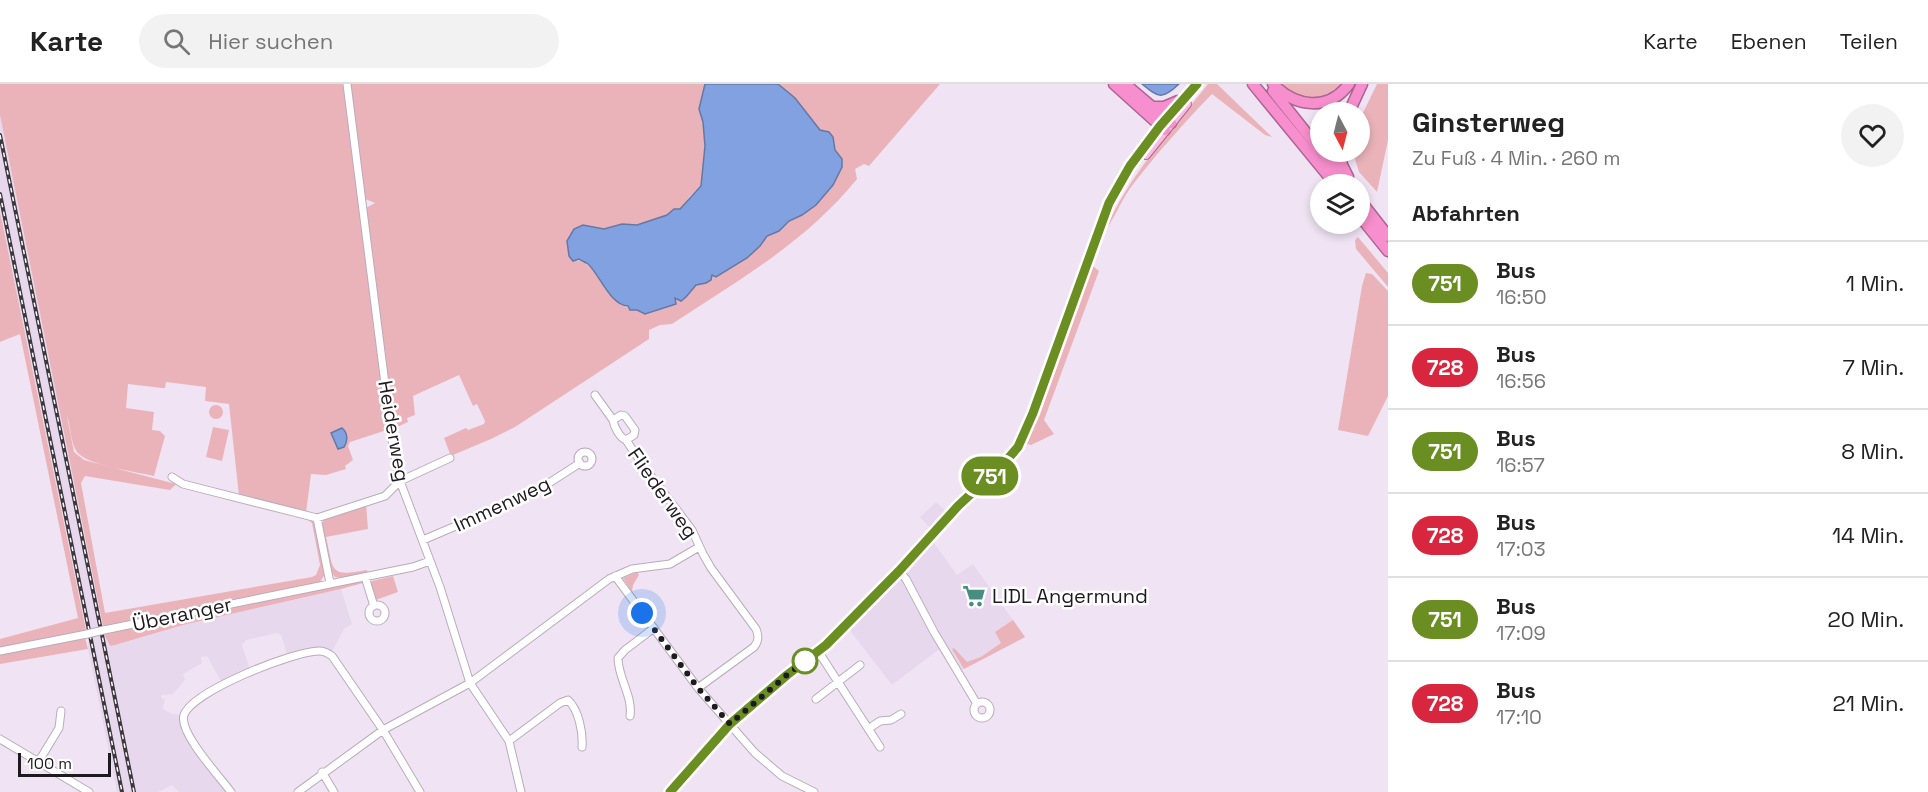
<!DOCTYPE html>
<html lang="de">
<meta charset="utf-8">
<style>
body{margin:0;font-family:"Space Grotesk",sans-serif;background:#f2f2f2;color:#222;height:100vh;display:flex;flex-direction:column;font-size:22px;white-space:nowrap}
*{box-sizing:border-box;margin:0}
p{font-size:20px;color:#767676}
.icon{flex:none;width:33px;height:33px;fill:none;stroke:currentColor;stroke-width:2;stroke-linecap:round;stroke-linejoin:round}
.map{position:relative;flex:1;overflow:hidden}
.sheet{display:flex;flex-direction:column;background:#fff;width:540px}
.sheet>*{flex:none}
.badge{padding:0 12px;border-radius:20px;font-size:21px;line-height:39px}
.needle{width:39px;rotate:173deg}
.buttons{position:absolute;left:1310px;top:18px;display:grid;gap:12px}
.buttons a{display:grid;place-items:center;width:60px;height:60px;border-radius:50%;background:#fff;box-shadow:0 3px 9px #0003;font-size:30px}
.scale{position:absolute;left:18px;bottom:15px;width:93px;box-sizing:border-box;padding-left:6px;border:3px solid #1f1a20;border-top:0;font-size:16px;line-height:21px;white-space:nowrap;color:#1f1a20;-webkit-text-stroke:4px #fff;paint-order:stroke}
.you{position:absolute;width:30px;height:30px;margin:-15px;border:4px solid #fff;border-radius:50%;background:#1a73e8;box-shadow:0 0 0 9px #1a73e833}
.map>.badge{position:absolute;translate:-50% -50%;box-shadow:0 0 0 3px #fff}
h2{padding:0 24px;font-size:22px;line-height:54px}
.round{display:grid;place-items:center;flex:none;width:63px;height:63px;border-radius:32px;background:#f2f2f2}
.head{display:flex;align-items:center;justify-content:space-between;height:102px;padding:0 24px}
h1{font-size:28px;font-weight:600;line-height:45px}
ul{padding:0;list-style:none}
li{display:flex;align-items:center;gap:18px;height:84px;padding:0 24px;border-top:2px solid #e0e0e0}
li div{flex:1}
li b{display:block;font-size:22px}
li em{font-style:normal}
li .badge{min-width:66px;font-weight:700;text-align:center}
header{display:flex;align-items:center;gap:36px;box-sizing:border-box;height:84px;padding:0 30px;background:#fff;border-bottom:2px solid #e0e0e0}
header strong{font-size:28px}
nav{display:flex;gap:33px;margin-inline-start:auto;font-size:21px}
.search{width:420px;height:54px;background:#f2f2f2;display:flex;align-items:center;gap:15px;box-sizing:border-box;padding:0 21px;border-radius:33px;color:#767676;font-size:22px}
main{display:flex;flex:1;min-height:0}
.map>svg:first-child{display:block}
.built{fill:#e8d8ee}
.green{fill:#eab3b9}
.water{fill:#82a1e0;stroke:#6478a6;stroke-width:1.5}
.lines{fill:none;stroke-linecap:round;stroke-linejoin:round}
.minor-casing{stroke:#b8acbc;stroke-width:9}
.major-casing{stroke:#ab6590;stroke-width:10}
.highway-casing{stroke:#ab6590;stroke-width:13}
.minor{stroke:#fff;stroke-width:7}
.major{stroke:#fabbe1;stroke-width:8}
.highway{stroke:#f78ecd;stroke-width:10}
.rail-casing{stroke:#3d373e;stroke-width:4}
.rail{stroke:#fff;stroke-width:1.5;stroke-dasharray:4.5;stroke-linecap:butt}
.minor-bridge-casing{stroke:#b8acbc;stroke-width:9;stroke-linecap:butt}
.minor-bridge{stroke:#fff;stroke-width:7}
.line-casing{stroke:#fff;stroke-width:14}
.line{stroke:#6b8e23;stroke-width:9}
.walk{stroke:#1f1a20;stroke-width:6;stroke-dasharray:0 10.8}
.stop-dot{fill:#fff;stroke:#6b8e23;stroke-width:3}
.labels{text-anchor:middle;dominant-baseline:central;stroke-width:5;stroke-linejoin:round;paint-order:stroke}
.street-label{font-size:20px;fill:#1f1a20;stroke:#fff}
.poi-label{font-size:20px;fill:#1f1a20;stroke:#fff;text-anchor:start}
</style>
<header>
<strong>Karte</strong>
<div class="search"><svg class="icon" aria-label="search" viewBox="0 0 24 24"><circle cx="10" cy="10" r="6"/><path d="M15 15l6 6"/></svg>Hier suchen</div>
<nav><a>Karte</a><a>Ebenen</a><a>Teilen</a></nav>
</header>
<main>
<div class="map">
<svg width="1388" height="708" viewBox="0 0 1388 708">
<rect width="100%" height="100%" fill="#f0e4f4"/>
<path class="built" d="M 0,31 L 103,542 L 108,560 L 110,562 L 115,561 L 183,541 L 341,505 L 352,540 L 344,545 L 333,566 L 318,566 L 288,573 L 281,551 L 277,549 L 246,556 L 242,561 L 250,586 L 222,599 L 207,572 L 201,573 L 202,579 L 183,590 L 185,596 L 173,610 L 161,611 L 162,615 L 165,614 L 163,625 L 172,630 L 182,631 L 182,640 L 228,708 L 179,708 L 172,701 L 158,708 L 117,708 L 88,565 L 88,553 L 0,128 Z
M 936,418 L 948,429 L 932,446 L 920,433 Z
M 932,456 L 957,491 L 973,480 L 1025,553 L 958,588 L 903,487 Z
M 895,496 L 906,496 L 942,563 L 892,601 L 848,544 Z"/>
<path class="green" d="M 0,0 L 346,0 L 390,345 L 350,358 L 348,362 L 353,376 L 345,382 L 346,385 L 326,391 L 311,390 L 306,429 L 239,412 L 229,320 L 205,317 L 206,303 L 166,298 L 165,304 L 162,304 L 128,300 L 126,324 L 154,328 L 152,346 L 160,347 L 165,352 L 154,392 C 137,388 86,381 77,368 C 70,358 71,342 67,332 L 74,368 L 84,376 L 176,400 L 170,406 L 85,392 L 81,399 L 105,529 L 312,493 L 316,491 L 320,481 L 312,439 C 303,430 269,427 254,420 L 313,436 L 316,439 L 325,490 L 320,498 L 315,500 L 103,542 L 0,31 Z
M 348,0 L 705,0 L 699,25 L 703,38 L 705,62 L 701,102 L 690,112 L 680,126 L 674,125 L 667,131 L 637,141 L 622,140 L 604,145 L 595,143 L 569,172 L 573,177 C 591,172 602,205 615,216 C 622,223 636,226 645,230 C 660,224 662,225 675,214 L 681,217 L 696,201 L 711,191 L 716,192 L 747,174 L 760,162 L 767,152 L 779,147 L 789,137 L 802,131 L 816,121 L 833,101 L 842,83 L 842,75 L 835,66 L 833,53 L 829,48 L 820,46 L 795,14 L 778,0 L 940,0 L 869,82 L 864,80 L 855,85 L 857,95 C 806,158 739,196 672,240 L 660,241 L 649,246 L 649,255 L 515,343 L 491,355 L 453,371 L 450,370 L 444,354 L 466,344 L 468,346 L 484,340 L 485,337 L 477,320 L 473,322 L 459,291 L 413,312 L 415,331 L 407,334 L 408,338 L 393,345 L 363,129 L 366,124 L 375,119 L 365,115 Z
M 1208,0 L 1217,0 L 1272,53 L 1265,51 L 1212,10 C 1185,38 1158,68 1134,99 C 1122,114 1116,132 1105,147 C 1128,92 1171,47 1208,0 Z
M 1276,0 L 1345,0 C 1312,24 1310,20 1276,0 Z
M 1377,0 L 1388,0 L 1388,56 L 1377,108 L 1359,88 L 1353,68 L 1359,68 L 1359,37 Z
M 0,128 L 86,546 L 0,564 L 0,555 L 78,534 L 20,250 L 0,258 Z
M 1358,153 L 1388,189 L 1388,203 L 1356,165 L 1355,156 Z
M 1093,182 L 1099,187 L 1044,336 L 1054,350 L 1031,361 L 1027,360 Z
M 1366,189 L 1372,190 L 1388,207 L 1388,312 L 1368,352 L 1338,346 L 1362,202 Z
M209 328a7 7 0 1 1 14 0a7 7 0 1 1-14 0Z
M 213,343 L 229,346 L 222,377 L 206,373 Z
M 366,419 L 368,445 L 326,453 C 334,488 329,493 367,486 L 368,489 L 343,494 L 335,493 L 330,486 L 320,443 L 326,432 Z
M 637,488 L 639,491 L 633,501 L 632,508 L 623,494 Z
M 393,492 L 398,508 L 373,517 L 370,500 L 372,497 Z
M 363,495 L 363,499 L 341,505 L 183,541 L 115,561 L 110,562 L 104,550 Z
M 1013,536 L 1025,553 L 964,585 L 952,565 L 954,564 L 967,578 L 981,573 L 1001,559 L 995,548 Z
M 85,553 L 88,565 L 0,580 L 0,570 Z"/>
<path class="water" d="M 705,0 L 778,0 L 795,14 L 820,46 L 829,48 L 833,53 L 835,66 L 842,75 L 842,83 L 833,101 L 816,121 L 802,131 L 789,137 L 779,147 L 767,152 L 760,162 L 747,174 L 716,193 L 712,191 L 711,196 L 706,199 L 696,201 L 686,213 L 681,217 L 675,214 L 676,220 L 645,230 L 637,226 L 630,226 L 628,222 C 610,221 600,191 588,180 C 587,179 580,176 579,175 L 573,177 L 569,172 L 567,157 L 574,145 L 583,141 L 604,145 L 622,140 L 637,141 L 667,131 L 674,125 L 680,125 L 701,102 L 705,62 L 703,38 L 699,25 Z
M 1142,0 L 1179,0 C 1162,16 1159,14 1142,0 Z
M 342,344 C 348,349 348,357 344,363 L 338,365 L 331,349 Z"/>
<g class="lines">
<g class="minor-casing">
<path id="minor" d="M 347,0 L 393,363 L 400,397 L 440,503 L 470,599 L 509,657 L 521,708
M 595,311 L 613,336 C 614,343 620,354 626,356 L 645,384 L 692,446 L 703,470 L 711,484 L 756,545 C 759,552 759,557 754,563 L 698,604
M 613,336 L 621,331 L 625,332 L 635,346 L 634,351 L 626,356
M578 375a7 7 0 1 1 14 0a7 7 0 1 1-14 0Z
M 172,393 L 183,400 L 317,434 L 330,499
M 317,434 L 385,412 L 400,397 L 450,374
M 423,456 L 535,408 L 580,379
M 899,487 L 906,495 L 934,548 L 977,620
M 615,492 L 698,604 L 755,669 L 782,692 L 814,708
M 365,493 L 374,522
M369 529a8 8 0 1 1 16 0a8 8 0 1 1-16 0Z
M 104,546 L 413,483 L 430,477
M 0,567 L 87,550
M 818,567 L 880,663
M 816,615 L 860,581
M974 626a8 8 0 1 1 16 0a8 8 0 1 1-16 0Z
M 630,632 C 633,612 618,594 618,574 L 625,566 L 654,544
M 868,645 L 880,637 L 891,636 L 901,630
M 0,655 L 89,708
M 509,657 L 560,619 L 568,616 C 579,626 583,649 582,663
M 39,677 L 59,644 L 61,627
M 322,688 L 334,708
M 231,708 C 220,693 178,648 184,631 C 192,607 294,567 319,567 C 325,567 328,569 332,572 L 383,646 L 420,708
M 298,708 L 383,646 L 470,599 L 609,495 L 632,485 L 670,480 L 699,463"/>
</g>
<g class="major-casing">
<path id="major" d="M 1146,71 L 1187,20
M 670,708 L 731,640 L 787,591 L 826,561 L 899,487 L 958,422 L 1006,377 L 1018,363 L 1033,329 L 1109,119 L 1130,82 L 1160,42 L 1197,0"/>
</g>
<g class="highway-casing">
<path id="highway" d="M 1114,0 L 1165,46
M 1125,0 L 1171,39
M 1253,0 L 1335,100
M 1273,0 C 1295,23 1328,28 1349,0
M 1273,7 L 1320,66
M 1154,23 L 1164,23 L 1178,17 L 1182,18
M 1349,28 L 1362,0
M 1322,68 L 1347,100
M 1340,68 L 1342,81 L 1348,93
M 1359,115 L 1388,152
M 1359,131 L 1388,167"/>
</g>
<use href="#minor" class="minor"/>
<use href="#major" class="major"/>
<use href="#highway" class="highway"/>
<g class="rail-casing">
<path id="rail" d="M 0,51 L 134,708
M 0,110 L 122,708"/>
</g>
<use href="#rail" class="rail"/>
<g class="minor-bridge-casing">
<path id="minor-bridge" d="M 87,550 L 104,546"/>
</g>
<use href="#minor-bridge" class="minor-bridge"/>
</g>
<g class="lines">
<g class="line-casing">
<path id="line" d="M 670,708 L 730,640 L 787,591 L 826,561 L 899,487 L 958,422 L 1006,377 L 1018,363 L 1033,329 L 1109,119 L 1130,82 L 1160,42 L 1197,0"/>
</g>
<use href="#line" class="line"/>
<path class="walk" d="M 642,529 L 698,604 L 730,640 L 787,591 L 807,576 L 805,577"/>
</g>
<defs>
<g id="supermarket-bare" transform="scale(1.8)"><path d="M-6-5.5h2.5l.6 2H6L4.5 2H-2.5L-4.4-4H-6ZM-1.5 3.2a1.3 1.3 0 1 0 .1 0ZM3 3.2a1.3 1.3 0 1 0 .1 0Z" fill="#488d82" stroke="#fff" stroke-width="2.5" paint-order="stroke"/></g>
</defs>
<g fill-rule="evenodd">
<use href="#supermarket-bare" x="974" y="512"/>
</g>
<circle class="stop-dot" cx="805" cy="577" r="12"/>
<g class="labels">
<g class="street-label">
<text transform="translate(394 347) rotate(80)">Heiderweg</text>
<text transform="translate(663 409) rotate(55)">Fliederweg</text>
<text transform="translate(502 420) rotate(-25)">Immenweg</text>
<text transform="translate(182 530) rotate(-12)">Überanger</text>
</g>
<g class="poi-label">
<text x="992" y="512">LIDL Angermund</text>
</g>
</g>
</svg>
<div class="buttons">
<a><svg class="needle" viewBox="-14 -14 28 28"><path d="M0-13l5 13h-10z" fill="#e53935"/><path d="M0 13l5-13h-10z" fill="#767676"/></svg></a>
<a><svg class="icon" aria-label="layers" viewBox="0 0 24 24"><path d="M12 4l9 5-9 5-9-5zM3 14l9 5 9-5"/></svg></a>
</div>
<div class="scale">100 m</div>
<div class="you" style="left:642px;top:529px"></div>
<b class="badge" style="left:990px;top:392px;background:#6b8e23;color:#fff">751</b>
</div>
<section class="sheet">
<div class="head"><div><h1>Ginsterweg</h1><p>Zu Fuß · 4 Min. · 260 m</p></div><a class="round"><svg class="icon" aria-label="heart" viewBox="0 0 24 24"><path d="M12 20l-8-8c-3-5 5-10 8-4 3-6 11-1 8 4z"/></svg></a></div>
<h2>Abfahrten</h2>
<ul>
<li><span class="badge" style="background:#6b8e23;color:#fff">751</span><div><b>Bus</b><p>16:50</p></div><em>1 Min.</em></li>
<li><span class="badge" style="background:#d7263d;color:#fff">728</span><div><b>Bus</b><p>16:56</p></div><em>7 Min.</em></li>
<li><span class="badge" style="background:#6b8e23;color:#fff">751</span><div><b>Bus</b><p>16:57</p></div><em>8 Min.</em></li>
<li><span class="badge" style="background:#d7263d;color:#fff">728</span><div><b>Bus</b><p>17:03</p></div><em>14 Min.</em></li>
<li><span class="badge" style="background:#6b8e23;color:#fff">751</span><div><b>Bus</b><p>17:09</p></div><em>20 Min.</em></li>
<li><span class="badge" style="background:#d7263d;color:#fff">728</span><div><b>Bus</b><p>17:10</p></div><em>21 Min.</em></li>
</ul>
</section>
</main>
